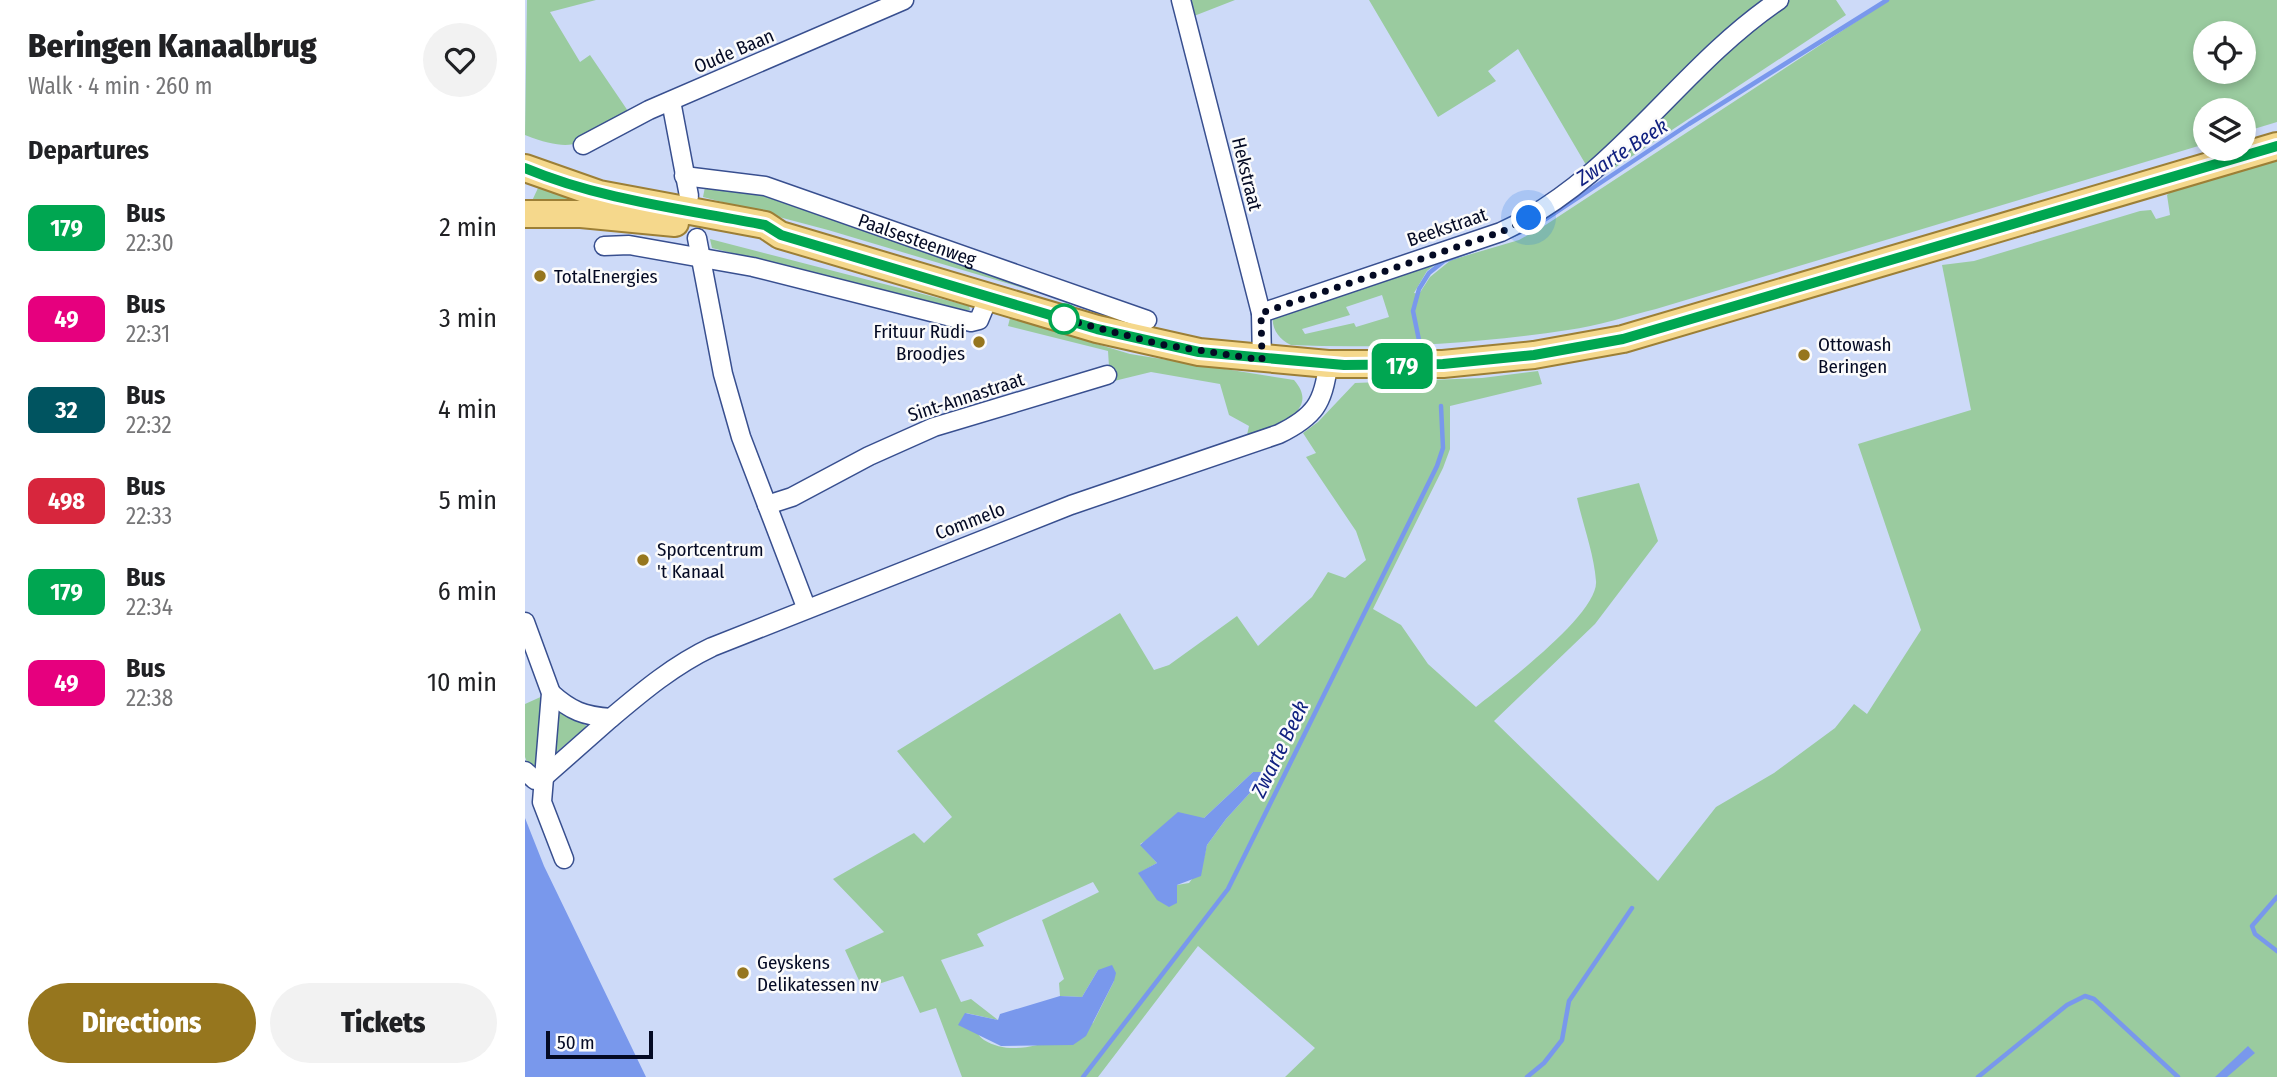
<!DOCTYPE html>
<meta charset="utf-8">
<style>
body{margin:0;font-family:"Fira Sans Condensed",sans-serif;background:#f2f2f2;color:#202124;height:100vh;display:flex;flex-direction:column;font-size:26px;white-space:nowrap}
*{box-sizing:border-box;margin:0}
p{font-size:23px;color:#757577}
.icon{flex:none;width:38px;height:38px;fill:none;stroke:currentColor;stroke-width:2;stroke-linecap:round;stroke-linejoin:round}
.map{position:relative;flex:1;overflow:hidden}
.side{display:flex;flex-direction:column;background:#fff;width:525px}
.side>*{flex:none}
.badge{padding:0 14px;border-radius:10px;font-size:24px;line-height:46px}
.tools{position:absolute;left:1668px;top:21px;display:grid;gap:14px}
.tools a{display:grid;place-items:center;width:63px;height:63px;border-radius:50%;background:#fff;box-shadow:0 4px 10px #0003;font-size:35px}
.scale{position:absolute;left:21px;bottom:18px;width:107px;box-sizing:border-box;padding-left:7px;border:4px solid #040a24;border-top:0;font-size:19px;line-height:24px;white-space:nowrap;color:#040a24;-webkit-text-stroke:5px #fbfbfb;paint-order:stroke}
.you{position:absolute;width:35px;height:35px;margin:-18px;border:5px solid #fff;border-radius:50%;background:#1a73e8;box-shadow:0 0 0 10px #1a73e833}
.map>.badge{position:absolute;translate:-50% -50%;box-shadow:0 0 0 4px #fff}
h2{padding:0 28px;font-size:26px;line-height:63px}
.round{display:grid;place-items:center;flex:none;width:74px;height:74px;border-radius:37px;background:#f2f2f2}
.head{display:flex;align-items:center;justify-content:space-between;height:119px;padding:0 28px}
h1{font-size:33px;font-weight:800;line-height:52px}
.primary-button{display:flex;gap:14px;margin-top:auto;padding:14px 28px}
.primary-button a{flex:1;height:80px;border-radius:42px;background:#96761e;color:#fff;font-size:28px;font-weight:800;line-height:80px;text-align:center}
.primary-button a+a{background:#f2f2f2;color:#202124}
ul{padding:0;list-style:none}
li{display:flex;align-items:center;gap:21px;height:91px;padding:0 28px}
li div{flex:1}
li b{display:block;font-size:26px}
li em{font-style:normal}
li .badge{min-width:77px;font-weight:700;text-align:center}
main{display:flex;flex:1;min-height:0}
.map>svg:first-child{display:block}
.green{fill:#9acb9f;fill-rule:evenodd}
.water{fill:#7998ec}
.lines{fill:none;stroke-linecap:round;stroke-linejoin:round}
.stream{stroke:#7998ec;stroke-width:4.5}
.minor-casing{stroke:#384f8f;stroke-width:21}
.primary-casing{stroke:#9c7f36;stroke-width:30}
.minor{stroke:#fff;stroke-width:18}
.primary{stroke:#f5d88c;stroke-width:26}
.line-casing{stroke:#fff;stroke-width:16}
.line{stroke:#00a651;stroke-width:10}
.walk{stroke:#040a24;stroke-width:7;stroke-dasharray:0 12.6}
.poi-dot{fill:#96761e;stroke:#fbfbfb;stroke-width:2.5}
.stop-dot{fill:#fff;stroke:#00a651;stroke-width:3.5}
.labels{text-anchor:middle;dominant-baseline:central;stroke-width:5;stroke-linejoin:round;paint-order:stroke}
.street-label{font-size:19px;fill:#040a24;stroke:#fbfbfb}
.poi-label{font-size:19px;fill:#040a24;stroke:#fbfbfb;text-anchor:start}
.water-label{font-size:21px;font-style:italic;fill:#112181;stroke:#fbfbfb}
</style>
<main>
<section class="side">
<div class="head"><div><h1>Beringen Kanaalbrug</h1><p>Walk · 4 min · 260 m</p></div><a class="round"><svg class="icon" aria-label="heart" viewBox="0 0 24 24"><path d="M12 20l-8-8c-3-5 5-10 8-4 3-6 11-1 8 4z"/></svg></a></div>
<h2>Departures</h2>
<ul>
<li><span class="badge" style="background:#00a651;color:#fff">179</span><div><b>Bus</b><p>22:30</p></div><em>2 min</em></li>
<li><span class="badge" style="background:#e6007e;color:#fff">49</span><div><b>Bus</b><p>22:31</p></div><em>3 min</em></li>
<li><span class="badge" style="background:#005460;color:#fff">32</span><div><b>Bus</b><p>22:32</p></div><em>4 min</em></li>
<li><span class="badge" style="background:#d7263d;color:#fff">498</span><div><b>Bus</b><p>22:33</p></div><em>5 min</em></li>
<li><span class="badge" style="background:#00a651;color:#fff">179</span><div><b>Bus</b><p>22:34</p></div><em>6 min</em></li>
<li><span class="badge" style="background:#e6007e;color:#fff">49</span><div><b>Bus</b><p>22:38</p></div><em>10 min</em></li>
</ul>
<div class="primary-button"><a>Directions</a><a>Tickets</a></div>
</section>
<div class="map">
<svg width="1752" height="1077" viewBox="0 0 1752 1077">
<rect width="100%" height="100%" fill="#cddaf8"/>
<path class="green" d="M 2,0 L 71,0 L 25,12 L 55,62 L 65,55 L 105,114 C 58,141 54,156 0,135 Z
M 665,0 L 710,0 L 669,16 Z
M 844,0 L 1248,0 L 1064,170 L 993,49 L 963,71 L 971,81 L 913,117 Z
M 1265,0 L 1311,0 L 1321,15 L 991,233 L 920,257 L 902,271 L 889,293 L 894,294 L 905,277 L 926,260 L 994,240 L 1019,226 L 1364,0 L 1752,0 L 1752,122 L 1719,132 L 1718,110 L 1680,110 L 1680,144 L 1131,309 C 1102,316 1073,326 1043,330 C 951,344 859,349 766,345 C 754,339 746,329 748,315 L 755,311 L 953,244 L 1005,222 L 1057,189 L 1211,40 ZM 1680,33 L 1718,33 L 1718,72 L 1680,72 ZM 857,295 L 864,317 L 831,327 L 829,323 L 780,334 L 777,329 L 825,315 L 821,307 Z
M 1752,160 L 1752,1077 L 760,1077 L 790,1048 L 673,946 L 573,1077 L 437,1077 L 411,1008 L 395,1013 L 378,976 L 338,989 L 320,950 L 359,932 L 308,879 L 389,833 L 399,843 L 427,817 L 372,751 L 595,613 L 629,670 L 644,665 L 712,616 L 733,646 L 787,597 L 803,572 L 820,578 L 841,560 L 831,531 L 781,457 L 791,453 L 778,433 L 793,422 L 830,383 L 957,378 L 1013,371 L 1017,384 L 925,406 L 925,449 L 918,468 L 848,609 L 876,625 L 903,664 L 951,707 C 977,686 1074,614 1071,581 C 1069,554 1058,525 1052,498 L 1114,483 L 1133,541 L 1070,624 L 969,721 L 1133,881 L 1191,807 L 1249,773 L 1310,728 L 1329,704 L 1342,714 L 1396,630 L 1333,444 L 1446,410 L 1417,265 L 1449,261 L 1615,211 L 1626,210 L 1631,219 L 1645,215 L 1642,195 L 1646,191 ZM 728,772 L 743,773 L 701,819 L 682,845 L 677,866 L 664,883 L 652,885 L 614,873 L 632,863 L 615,844 L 663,817 L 679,818 ZM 568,882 L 574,892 L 517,920 L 539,979 L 534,983 L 535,996 L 557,997 L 573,970 L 589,981 L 568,1023 C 537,1036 493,1061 459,1040 C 451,1035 446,1021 441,1013 L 473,1020 L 446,999 L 436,1002 L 416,960 L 459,946 L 452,934 Z
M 13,178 L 104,204 L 6,203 L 13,188 Z
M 180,187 L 225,187 L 565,308 L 303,230 L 178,197 Z
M 185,239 L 444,306 L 445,310 L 437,311 L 187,248 Z
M 485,318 L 605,354 L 769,380 C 798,413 745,427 722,435 L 724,426 L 704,415 L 695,384 L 626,372 L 585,382 L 583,351 L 483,326 Z
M 20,695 L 12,770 L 6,772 L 0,757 L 0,704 Z
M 31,710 L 62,726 L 28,755 Z"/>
<path class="water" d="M 728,772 L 744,772 L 701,819 L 682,845 L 676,876 L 652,885 L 652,903 L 644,907 L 632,900 L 613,873 L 632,863 L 615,845 L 653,812 L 679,818 Z
M 0,818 L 19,866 L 121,1077 L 0,1077 Z
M 587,965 L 591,973 L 589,981 L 561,1036 L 548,1045 L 476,1046 L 433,1025 L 440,1013 L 473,1020 L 475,1014 L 535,996 L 557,997 L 573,970 Z
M 1723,1046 L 1730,1053 L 1702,1077 L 1690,1077 Z"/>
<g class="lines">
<path class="stream" d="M 895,345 L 888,311 L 894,289 L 904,273 L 919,261 L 1009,227 L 1164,124 L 1362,0
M 1752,897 L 1727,926 L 1730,934 L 1752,951
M 558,1077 L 703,889 L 912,466 L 918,448 L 916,406
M 1002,1077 L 1019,1063 L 1037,1040 L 1044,1001 L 1107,908
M 1453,1077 L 1542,1005 L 1560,996 L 1569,999 L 1653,1077"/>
<g class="minor-casing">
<g id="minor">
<path d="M 656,0 L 736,313 L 737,360"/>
<path d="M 146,101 L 164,196"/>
<path d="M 58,145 L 124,110 L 379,0"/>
<path id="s1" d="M 159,176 L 240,186 L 622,320"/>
<path d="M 172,238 L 198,374 L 216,437 L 281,607"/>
<path d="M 79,246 L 104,245 L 228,267 L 446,322 L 454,320 L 464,296"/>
<path d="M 736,313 L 976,232 C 1092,178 1151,70 1254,0"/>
<path d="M 242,505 L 267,497 L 344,456 L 409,427 L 582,375"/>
<path d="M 0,622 L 26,693 L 17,802 L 39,859"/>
<path d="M 26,693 C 46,711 59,716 86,718 C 118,691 149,665 187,647 L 546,505 L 754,434 C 789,417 799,403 803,364"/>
<path d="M 0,771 L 10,780 L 18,778 L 86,718"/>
</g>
</g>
<g class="primary-casing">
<path id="primary" d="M 0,168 L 74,194 L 240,225 L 255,235 L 572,329 L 674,352 L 803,364 L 918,364 L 1009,355 L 1098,339 L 1752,146
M 0,214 L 56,214 L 150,223"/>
</g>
<use href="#minor" class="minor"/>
<use href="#primary" class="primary"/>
</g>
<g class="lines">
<g class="line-casing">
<path id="line" d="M 0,168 C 76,200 159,209 240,225 L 256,235 L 572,329 L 674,352 L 819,365 L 918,364 L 1009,355 L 1098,339 L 1752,146"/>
</g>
<use href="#line" class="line"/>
<path class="walk" d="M 539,319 L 528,316 L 634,344 L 737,360 L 736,313 L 976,232 L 1004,218"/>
</g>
<g class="poi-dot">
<circle cx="15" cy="276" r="7"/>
<circle cx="454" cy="342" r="7"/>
<circle cx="1279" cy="355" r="7"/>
<circle cx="118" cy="560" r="7"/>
<circle cx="218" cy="973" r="7"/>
</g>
<circle class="stop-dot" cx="539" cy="319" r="14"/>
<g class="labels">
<g class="street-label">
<text transform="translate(209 51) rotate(-23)">Oude Baan</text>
<text transform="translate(722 174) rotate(76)">Hekstraat</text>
<text transform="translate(922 227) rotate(-19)">Beekstraat</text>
<text stroke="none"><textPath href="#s1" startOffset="243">Paalsesteenweg</textPath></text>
<text transform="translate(441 397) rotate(-18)">Sint-Annastraat</text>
<text transform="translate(445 521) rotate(-21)">Commelo</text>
</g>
<g class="poi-label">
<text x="29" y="276">TotalEnergies</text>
<text x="440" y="331" text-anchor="end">Frituur Rudi<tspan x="440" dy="22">Broodjes</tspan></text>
<text x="1293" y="344">Ottowash<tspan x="1293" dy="22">Beringen</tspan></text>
<text x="132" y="549">Sportcentrum<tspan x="132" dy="22">'t Kanaal</tspan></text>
<text x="232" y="962">Geyskens<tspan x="232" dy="22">Delikatessen nv</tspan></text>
</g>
<g class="water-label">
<text transform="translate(1097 152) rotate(-33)">Zwarte Beek</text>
<text transform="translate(755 749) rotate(-64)">Zwarte Beek</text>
</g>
</g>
</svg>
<div class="tools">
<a><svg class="icon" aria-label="locate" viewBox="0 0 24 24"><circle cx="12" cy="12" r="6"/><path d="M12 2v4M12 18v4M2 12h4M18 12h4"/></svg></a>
<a><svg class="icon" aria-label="layers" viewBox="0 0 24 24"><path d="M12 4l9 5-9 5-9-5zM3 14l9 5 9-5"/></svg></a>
</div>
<div class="scale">50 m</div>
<div class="you" style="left:1004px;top:218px"></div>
<b class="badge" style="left:877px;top:366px;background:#00a651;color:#fff">179</b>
</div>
</main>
